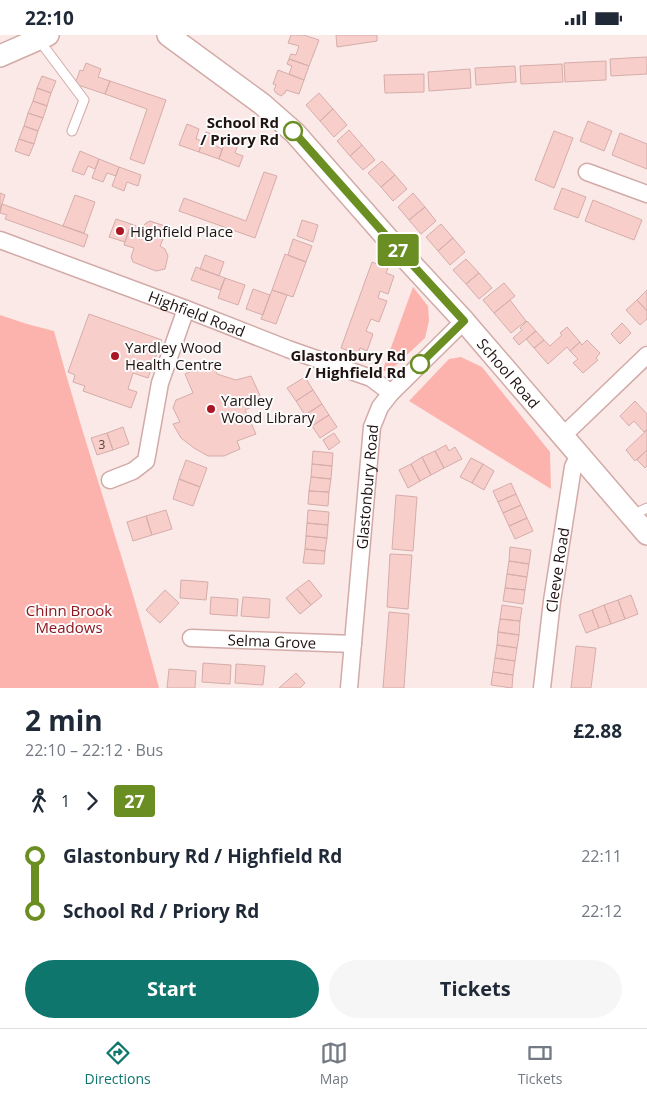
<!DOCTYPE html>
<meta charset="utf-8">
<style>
body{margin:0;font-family:"Open Sans",sans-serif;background:#f6f6f7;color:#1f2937;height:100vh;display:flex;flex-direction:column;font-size:19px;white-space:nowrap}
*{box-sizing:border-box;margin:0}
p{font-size:16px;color:#747a83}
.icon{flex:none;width:28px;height:28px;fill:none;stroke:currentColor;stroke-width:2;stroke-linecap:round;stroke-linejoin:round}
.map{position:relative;height:653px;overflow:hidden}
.details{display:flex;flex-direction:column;background:#fff;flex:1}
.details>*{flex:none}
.badge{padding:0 10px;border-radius:4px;font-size:18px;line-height:32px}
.map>.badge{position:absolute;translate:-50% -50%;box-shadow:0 0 0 2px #fff}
.legs{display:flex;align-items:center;gap:8px;height:55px;padding:0 25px;font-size:16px}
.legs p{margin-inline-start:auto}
.head{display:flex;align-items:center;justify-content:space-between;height:85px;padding:0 25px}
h1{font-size:28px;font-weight:700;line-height:38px}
.primary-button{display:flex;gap:10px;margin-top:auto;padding:10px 25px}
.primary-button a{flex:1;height:58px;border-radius:30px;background:#0f766e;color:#fff;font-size:20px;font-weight:700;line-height:58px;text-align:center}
.primary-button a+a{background:#f6f6f7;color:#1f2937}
ul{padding:0 25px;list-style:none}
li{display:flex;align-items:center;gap:18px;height:55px;font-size:19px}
li i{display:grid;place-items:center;width:8px;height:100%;margin:0 6px;background:currentColor}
li i::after{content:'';width:12px;height:12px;margin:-6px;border:4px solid;border-radius:50%;background:#fff}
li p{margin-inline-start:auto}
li:first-child i{background:linear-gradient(#0000 50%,currentColor 0)}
li:last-child i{background:linear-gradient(currentColor 50%,#0000 0)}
.status{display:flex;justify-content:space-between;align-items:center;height:35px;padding:0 25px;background:#fff;direction:ltr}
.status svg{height:14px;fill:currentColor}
.menu{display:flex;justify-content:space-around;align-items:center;height:70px;border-top:1px solid #e0e1e3;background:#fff;font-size:14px;color:#747a83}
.menu a{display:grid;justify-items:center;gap:2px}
.menu .active{color:#0f766e}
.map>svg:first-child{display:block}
.green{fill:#fdb3ad}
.building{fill:#f8cecb;stroke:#d5adaa}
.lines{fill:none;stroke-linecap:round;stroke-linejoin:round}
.service-casing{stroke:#d2aaa7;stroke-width:11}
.minor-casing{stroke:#d2aaa7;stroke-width:19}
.tertiary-casing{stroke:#d2aaa7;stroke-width:24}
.service{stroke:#fff;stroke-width:9}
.minor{stroke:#fff;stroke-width:16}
.tertiary{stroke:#fff;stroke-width:21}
.line-1-casing{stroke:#fff;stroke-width:11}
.line-1{stroke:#6b8e23;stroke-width:8}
.stop-1-dot{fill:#fff;stroke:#6b8e23;stroke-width:2.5}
.poi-dot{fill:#aa1625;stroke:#fbfbfb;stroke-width:2}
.labels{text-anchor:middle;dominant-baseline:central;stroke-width:4;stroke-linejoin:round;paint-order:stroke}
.number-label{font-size:12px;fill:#564140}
.stop-label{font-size:15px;font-weight:bold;fill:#201211;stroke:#fbfbfb;text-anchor:end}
.poi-label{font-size:15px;fill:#201211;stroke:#fbfbfb;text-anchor:start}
.street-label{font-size:15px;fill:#201211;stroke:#fbfbfb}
.park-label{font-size:15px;fill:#8f1720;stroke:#fbfbfb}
</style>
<div class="status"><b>22:10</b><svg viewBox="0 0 49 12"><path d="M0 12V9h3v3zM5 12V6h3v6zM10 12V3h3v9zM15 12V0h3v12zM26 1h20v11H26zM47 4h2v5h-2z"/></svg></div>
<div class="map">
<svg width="647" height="653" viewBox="0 0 647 653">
<rect width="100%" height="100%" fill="#fae9e7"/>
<path class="green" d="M 413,252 L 428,271 L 429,286 L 425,303 L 393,333 L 382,337 Z
M 0,280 L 27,289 L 54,296 C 86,416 128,533 159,653 L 0,653 Z
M 461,322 L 482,332 L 550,417 L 551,454 L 409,366 L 449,324 Z"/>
<path class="building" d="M 291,0 L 304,0 L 319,5 L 309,31 L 289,24 L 291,19 L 296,20 L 299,11 L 288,8 Z
M 336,0 L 377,0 L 377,6 L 337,12 Z
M 647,22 L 647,39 L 611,41 L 610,24 Z
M 289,24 L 309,31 L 304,45 L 289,39 L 292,31 L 287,29 Z
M 606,26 L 606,45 L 565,47 L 564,28 Z
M 86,28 L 101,34 L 98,42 L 110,46 L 105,59 L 75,49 L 80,35 L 83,36 Z
M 562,29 L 563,47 L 521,49 L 520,31 Z
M 515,31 L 516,47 L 476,50 L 475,33 Z
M 470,34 L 471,53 L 429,56 L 428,37 Z
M 278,35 L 304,45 L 299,59 L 286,55 L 285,58 L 281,61 L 276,58 L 274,55 L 276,50 L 273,49 Z
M 424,39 L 424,57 L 385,58 L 384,40 Z
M 42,41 L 56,46 L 51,58 L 37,53 Z
M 110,46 L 166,65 L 144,129 L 130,124 L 147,74 L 105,59 Z
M 37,53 L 51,58 L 47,71 L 33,66 Z
M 319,58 L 333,74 L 320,86 L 306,70 Z
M 33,66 L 47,71 L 43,83 L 28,78 Z
M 333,74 L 347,90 L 334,102 L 320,86 Z
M 28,78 L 43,83 L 38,96 L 24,91 Z
M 588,86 L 612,96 L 604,116 L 580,106 Z
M 187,89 L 199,94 L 196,104 L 202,106 L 199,117 L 179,110 Z
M 24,91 L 38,96 L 34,109 L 19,104 Z
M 349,95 L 362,110 L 350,121 L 337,106 Z
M 554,96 L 573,103 L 554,153 L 535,145 Z
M 206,97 L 217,101 L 214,110 L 222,114 L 219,124 L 199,117 Z
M 620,98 L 647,109 L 647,134 L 612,120 Z
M 19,104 L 34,109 L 29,121 L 15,116 Z
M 226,104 L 238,109 L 235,118 L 243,121 L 239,132 L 219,124 Z
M 362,110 L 375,125 L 363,135 L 350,121 Z
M 80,116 L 99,124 L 95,134 L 88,131 L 84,140 L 72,136 Z
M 99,124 L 119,132 L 116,141 L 107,138 L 103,147 L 92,143 Z
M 382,126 L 395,140 L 381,152 L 368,138 Z
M 119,132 L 141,140 L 138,151 L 127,147 L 124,156 L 112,151 Z
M 264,137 L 277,141 L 255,203 L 179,176 L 184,163 L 246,186 Z
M 395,140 L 407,154 L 393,166 L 381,152 Z
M 562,153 L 586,162 L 578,183 L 554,174 Z
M 0,158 L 5,160 L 0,175 Z
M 413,158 L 425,172 L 409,185 L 398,172 Z
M 75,160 L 95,167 L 84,198 L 63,191 Z
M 593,165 L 642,185 L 634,205 L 585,186 Z
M 2,169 L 88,200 L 84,212 L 5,184 L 7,180 L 0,178 Z
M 425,172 L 436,186 L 421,199 L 409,185 Z
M 116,184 L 131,189 L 125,207 L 109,202 Z
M 302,185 L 318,190 L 313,207 L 297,201 Z
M 150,186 L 165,191 L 167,195 L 160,211 L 165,214 L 168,221 L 165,234 L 156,236 L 133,227 L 131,222 L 134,213 L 124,210 L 131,189 L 141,193 L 146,188 Z
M 441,189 L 453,203 L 438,216 L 426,202 Z
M 453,203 L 465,217 L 450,230 L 438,216 Z
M 293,204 L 312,211 L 306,227 L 288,220 Z
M 285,219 L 306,227 L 293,262 L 272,255 Z
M 205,220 L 224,227 L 219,241 L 200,234 Z
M 466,224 L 479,238 L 466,249 L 453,235 Z
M 372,227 L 388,233 L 386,238 L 394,241 L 388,259 L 380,256 L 378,263 L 387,266 L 379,287 L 371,284 L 366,296 L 373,299 L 367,316 L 360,313 L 358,319 L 341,313 Z
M 196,232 L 225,243 L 220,255 L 191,245 Z
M 479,238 L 492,253 L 479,264 L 466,249 Z
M 225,243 L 245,250 L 238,270 L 218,263 Z
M 504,248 L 515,261 L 494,278 L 483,265 Z
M 253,254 L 270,260 L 263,280 L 246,274 Z
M 272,255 L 287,260 L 276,289 L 261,284 Z
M 647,255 L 647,276 L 637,265 Z
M 510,265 L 526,286 L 511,298 L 494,278 Z
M 637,265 L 647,276 L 647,284 L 640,290 L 626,275 Z
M 89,279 L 162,305 L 148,343 L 133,338 L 128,354 L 137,357 L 131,373 L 83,356 L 85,351 L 73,347 L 75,340 L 68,337 Z
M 527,286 L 536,296 L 519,310 L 513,303 L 522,295 L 520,293 Z
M 622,288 L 631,298 L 620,309 L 611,299 Z
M 567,292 L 580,307 L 570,316 L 567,312 L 548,329 L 534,313 L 544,305 L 550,311 L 562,300 L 560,298 Z
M 536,296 L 544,305 L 534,313 L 526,304 Z
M 587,305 L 600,318 L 596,323 L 598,325 L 583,338 L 573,328 L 578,324 L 570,316 L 580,307 L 582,310 Z
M 211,327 L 217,339 L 236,345 L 251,341 L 263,367 L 245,375 L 256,399 L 237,406 L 240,414 L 224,421 L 208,421 L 194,413 L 181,403 L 173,389 L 180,387 L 173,373 L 176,365 L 193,358 L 185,339 Z
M 305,342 L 313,355 L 296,366 L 287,353 Z
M 313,355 L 322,369 L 305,380 L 296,366 Z
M 635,366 L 647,379 L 647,395 L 644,397 L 634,386 L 629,391 L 620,381 Z
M 322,369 L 329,380 L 312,391 L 305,380 Z
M 329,380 L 337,392 L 320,403 L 312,391 Z
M 123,392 L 129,409 L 113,415 L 107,398 Z
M 647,395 L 647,415 L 635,426 L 626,415 Z
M 107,398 L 113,415 L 97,420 L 91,403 Z
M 334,398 L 340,407 L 329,415 L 323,405 Z
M 446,410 L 449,416 L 455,412 L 462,424 L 444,433 L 435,416 Z
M 647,415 L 647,431 L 645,433 L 637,425 Z
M 313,416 L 333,418 L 332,431 L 312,429 Z
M 435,416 L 444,433 L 431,440 L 422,422 Z
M 422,422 L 431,440 L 420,446 L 411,429 Z
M 471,423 L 483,429 L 472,448 L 460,442 Z
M 186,425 L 207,433 L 200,452 L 179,444 Z
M 312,429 L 332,431 L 331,444 L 311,442 Z
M 411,429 L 420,446 L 408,453 L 399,435 Z
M 483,429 L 494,436 L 484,455 L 472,448 Z
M 311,442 L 331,444 L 329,457 L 309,456 Z
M 179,444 L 200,452 L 193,471 L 173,464 Z
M 511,448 L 516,459 L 498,467 L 493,456 Z
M 309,456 L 329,457 L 328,471 L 308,469 Z
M 516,459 L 521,470 L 503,478 L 498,467 Z
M 396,460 L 417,462 L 413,516 L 392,514 Z
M 521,470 L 527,483 L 509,491 L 503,478 Z
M 166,475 L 172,494 L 152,500 L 146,481 Z
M 308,475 L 329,477 L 328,490 L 307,488 Z
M 146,481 L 152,500 L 133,506 L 127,487 Z
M 527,483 L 533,496 L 515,504 L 509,491 Z
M 307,488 L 328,490 L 327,503 L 306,501 Z
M 306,501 L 327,503 L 325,516 L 305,514 Z
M 510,512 L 531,515 L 529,529 L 509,526 Z
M 305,514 L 325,516 L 324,529 L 303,528 Z
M 390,519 L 412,520 L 408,574 L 387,572 Z
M 509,526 L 529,529 L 527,542 L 507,539 Z
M 507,539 L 527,542 L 525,555 L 505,553 Z
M 181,545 L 208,547 L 206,565 L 180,563 Z
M 309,545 L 322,561 L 311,570 L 297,554 Z
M 505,553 L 525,555 L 523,569 L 503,566 Z
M 297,554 L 311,570 L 300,579 L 286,563 Z
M 165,555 L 179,568 L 160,588 L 146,575 Z
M 631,560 L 638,579 L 625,584 L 618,565 Z
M 211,562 L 238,564 L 237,581 L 210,579 Z
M 243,562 L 270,564 L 269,583 L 241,581 Z
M 618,565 L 625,584 L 611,589 L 604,570 Z
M 502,570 L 522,573 L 520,586 L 500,584 Z
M 604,570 L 611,589 L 599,593 L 592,575 Z
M 592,575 L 599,593 L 586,598 L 579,580 Z
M 389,577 L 409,579 L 404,653 L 383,653 Z
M 500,584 L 520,586 L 519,600 L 498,597 Z
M 498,597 L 519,600 L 517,613 L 497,610 Z
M 497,610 L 517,613 L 515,626 L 495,623 Z
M 576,611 L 596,613 L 591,653 L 571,653 Z
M 495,623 L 515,626 L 513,640 L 493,637 Z
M 203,628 L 231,630 L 230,649 L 202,647 Z
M 236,629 L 265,631 L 263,650 L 235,648 Z
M 169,634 L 196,636 L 195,653 L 167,653 Z
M 493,637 L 513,640 L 512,653 L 491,650 Z
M 296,638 L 305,648 L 300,653 L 279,653 Z"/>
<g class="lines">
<g class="service-casing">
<path id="service" d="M 39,5 L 84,65 L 72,96
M 632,480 L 647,473"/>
</g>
<g class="minor-casing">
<g id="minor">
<path d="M 587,137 L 647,159"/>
<path id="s1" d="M 0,205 L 186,274 L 288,314 L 371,343 L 391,358"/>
<path d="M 562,400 L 571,393 L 647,320"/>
<path d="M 110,445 L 133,436 L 146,426 L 160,348 L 186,274"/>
<path id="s2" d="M 191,603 L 353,609"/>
<path id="s3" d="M 349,653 L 372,392 L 380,372 L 391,358 L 464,286"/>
<path id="s4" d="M 542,653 L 552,566 L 573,432 L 579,419"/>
</g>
</g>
<g class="tertiary-casing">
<g id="tertiary">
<path id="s5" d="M 168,0 L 262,69 L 295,98 L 389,205 L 464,286 L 647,499"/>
<path d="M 0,21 L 48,0"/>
</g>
</g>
<use href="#service" class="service"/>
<use href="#minor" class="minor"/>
<use href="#tertiary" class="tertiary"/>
</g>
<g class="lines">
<g class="line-1-casing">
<path id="line-1" d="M 293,96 L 389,204 L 464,286 L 420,329"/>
</g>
<use href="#line-1" class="line-1"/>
</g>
<g class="stop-1-dot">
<circle cx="293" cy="96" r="9"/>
<circle cx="420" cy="329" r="9"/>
</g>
<g class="poi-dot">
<circle cx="120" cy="196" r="5"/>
<circle cx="115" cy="321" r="5"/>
<circle cx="211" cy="374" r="5"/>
</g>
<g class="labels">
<g class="number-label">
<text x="102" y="409">3</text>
</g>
<g class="stop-label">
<text x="279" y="87">School Rd<tspan x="279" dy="17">/ Priory Rd</tspan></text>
<text x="406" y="320">Glastonbury Rd<tspan x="406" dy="17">/ Highfield Rd</tspan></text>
</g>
<g class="poi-label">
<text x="130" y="196">Highfield Place</text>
<text x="125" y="312">Yardley Wood<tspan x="125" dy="17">Health Centre</tspan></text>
<text x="221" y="365">Yardley<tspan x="221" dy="17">Wood Library</tspan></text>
</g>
<g class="street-label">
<text stroke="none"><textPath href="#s1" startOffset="210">Highfield Road</textPath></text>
<text stroke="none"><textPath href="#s5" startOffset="482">School Road</textPath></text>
<text stroke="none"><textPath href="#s3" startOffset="202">Glastonbury Road</textPath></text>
<text stroke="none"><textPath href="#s4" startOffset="119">Cleeve Road</textPath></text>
<text stroke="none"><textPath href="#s2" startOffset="81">Selma Grove</textPath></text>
</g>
<g class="park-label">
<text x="69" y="575">Chinn Brook<tspan x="69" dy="17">Meadows</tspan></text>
</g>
</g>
</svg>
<b class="badge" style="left:398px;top:215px;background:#6b8e23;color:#fff">27</b>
</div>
<section class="details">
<div class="head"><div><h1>2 min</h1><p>22:10 – 22:12 · Bus</p></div><b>£2.88</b></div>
<div class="legs"><svg class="icon" aria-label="walk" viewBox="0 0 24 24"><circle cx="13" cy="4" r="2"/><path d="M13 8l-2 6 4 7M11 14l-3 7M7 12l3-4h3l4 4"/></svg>1<svg class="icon" aria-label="forward" viewBox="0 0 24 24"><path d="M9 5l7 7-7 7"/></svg><b class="badge" style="background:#6b8e23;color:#fff">27</b></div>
<ul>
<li><i style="color:#6b8e23"></i><b>Glastonbury Rd / Highfield Rd</b><p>22:11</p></li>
<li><i style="color:#6b8e23"></i><b>School Rd / Priory Rd</b><p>22:12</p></li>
</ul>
<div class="primary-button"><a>Start</a><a>Tickets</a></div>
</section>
<nav class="menu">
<a class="active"><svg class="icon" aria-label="directions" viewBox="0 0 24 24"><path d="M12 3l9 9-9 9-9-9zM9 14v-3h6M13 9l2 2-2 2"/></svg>Directions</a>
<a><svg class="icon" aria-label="map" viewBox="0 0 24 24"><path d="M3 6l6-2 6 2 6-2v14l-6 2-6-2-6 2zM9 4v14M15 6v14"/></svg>Map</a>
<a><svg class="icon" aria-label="tickets" viewBox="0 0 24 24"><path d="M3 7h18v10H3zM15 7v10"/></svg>Tickets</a>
</nav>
